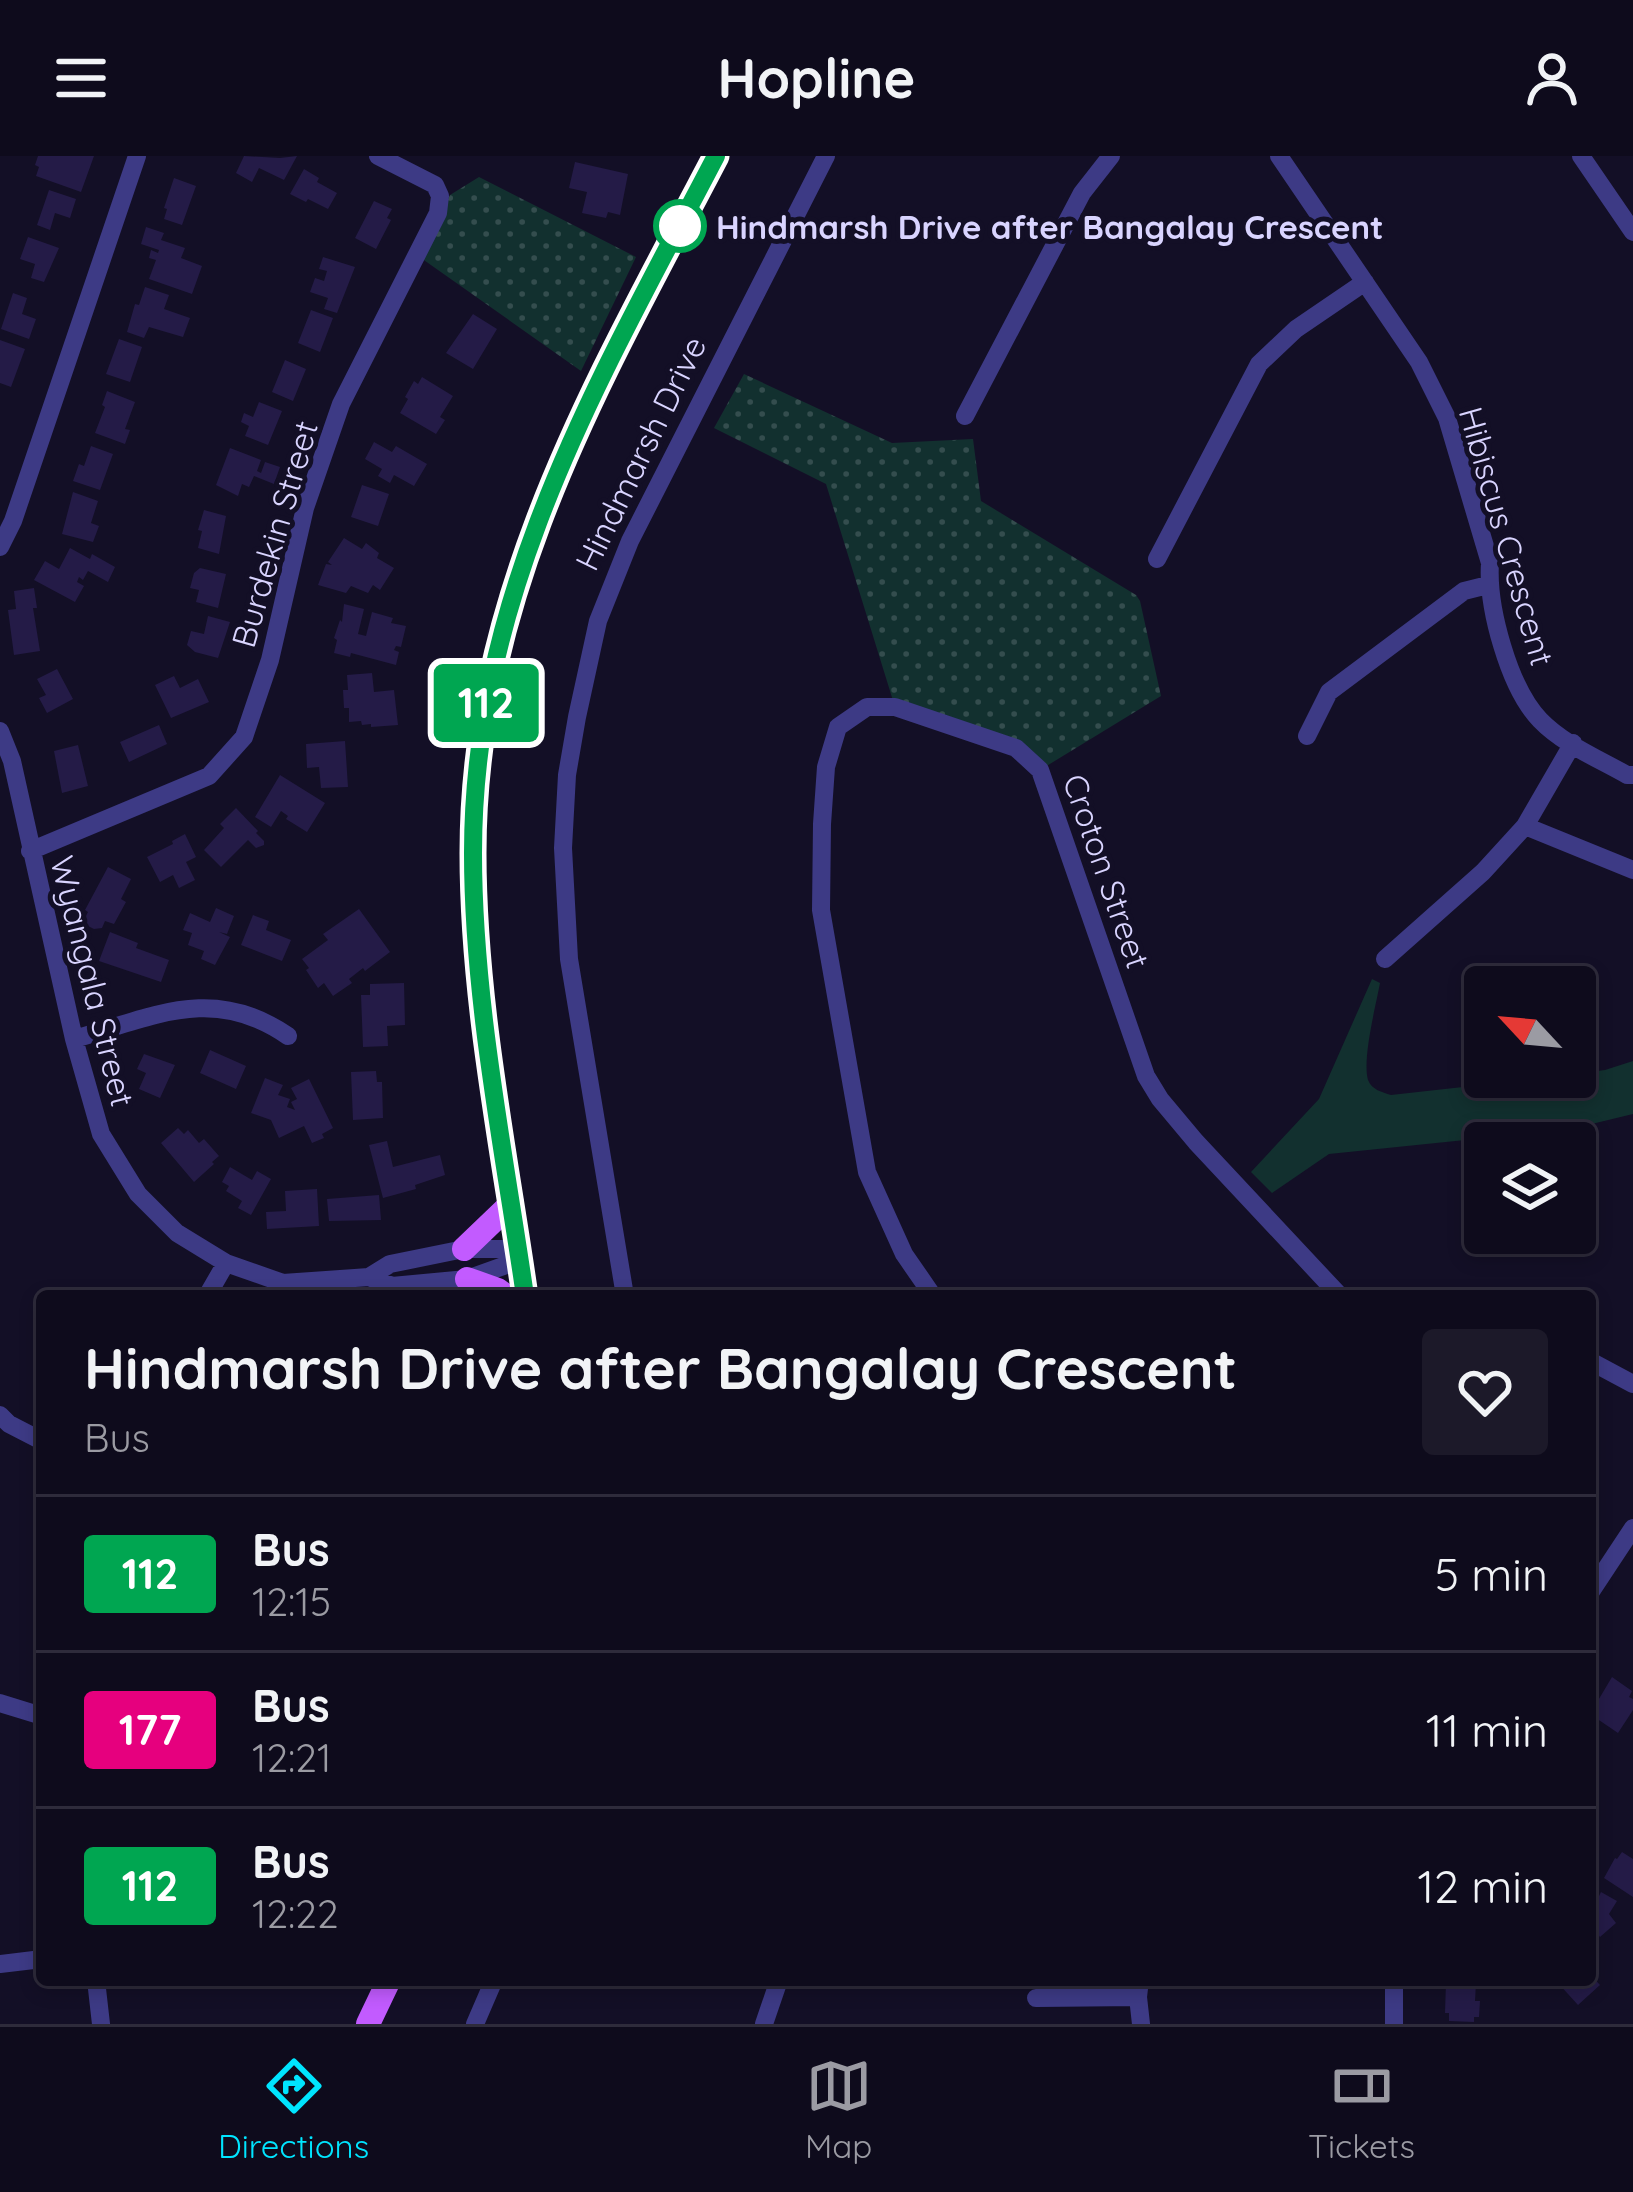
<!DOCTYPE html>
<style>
body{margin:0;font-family:Quicksand,sans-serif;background:#1c1929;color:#f1f3f6;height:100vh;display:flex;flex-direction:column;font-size:45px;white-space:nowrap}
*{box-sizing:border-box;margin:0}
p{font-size:39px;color:#9b9ba3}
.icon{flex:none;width:66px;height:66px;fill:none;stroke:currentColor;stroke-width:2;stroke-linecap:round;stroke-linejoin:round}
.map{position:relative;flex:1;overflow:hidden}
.side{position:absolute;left:36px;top:1134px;width:1560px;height:696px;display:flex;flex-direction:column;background:#0e0b1c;border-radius:12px;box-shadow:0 6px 18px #0003,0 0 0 3px #2e2b3b}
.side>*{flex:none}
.badge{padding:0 24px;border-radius:9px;font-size:42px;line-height:78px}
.needle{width:78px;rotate:296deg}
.fabs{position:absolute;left:1464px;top:810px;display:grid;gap:24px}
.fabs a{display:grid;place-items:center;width:132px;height:132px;border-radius:12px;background:#0e0b1c;box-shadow:0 6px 18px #0003,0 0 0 3px #2e2b3b;font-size:60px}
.map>.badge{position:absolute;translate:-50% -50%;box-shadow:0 0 0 6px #fff}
.round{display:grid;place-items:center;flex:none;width:126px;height:126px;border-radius:12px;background:#1c1929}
.headline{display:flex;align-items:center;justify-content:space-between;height:204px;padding:0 48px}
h1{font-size:57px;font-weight:700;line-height:90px}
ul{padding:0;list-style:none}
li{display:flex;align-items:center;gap:36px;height:156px;padding:0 48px;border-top:3px solid #2e2b3b}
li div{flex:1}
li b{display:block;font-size:45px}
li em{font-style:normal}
li .badge{min-width:132px;font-weight:700;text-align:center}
header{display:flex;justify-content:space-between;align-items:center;height:156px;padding:0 48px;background:#0e0b1c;font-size:54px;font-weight:700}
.dock{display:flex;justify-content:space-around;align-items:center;height:168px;border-top:3px solid #2e2b3b;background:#0e0b1c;font-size:33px;color:#9b9ba3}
.dock a{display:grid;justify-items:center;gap:6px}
.dock .active{color:#00e5ff}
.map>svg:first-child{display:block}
.green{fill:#12302f}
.park{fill:url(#park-dots)}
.building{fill:#241b47}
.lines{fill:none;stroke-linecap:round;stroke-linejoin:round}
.minor{stroke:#3d3a85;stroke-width:18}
.major{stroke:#c25bff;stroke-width:24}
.line-casing{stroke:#fff;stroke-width:27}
.line{stroke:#00a651;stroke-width:18}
.stop-dot{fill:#fff;stroke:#00a651;stroke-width:6}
.labels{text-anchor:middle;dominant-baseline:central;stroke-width:10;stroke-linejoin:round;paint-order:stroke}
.stop-label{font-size:33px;font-weight:bold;fill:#d9d4ff;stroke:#130f26;text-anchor:start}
.street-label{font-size:33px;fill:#d9d4ff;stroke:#130f26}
</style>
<header><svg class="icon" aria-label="menu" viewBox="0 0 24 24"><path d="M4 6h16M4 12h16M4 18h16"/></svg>Hopline<svg class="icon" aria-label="person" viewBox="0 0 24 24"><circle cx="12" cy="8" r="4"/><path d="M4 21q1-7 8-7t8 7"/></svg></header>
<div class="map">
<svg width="1633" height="1868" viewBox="0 0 1633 1868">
<defs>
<pattern id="park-dots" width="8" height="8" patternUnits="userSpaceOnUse" patternTransform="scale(3)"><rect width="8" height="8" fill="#12302f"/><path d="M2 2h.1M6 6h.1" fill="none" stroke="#344d4e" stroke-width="1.8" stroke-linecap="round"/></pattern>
</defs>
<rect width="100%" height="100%" fill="#130f26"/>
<path class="green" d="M 1372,823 L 1380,827 C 1376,849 1362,903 1368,924 C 1372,934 1382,936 1391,939 L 1553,921 L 1575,921 L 1575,918 L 1605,914 L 1633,905 L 1633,958 L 1571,973 L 1329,998 L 1272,1037 L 1251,1016 L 1319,943 Z"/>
<path class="park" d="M 479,21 L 636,101 L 581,215 L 421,102 L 450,39 Z
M 744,218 L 892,287 L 973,283 L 981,345 L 1136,439 L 1140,445 L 1161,540 L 1040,614 L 1033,604 L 895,551 L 826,328 L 714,272 Z"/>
<path class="building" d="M 38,0 L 94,0 L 81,36 L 36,20 L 39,11 L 35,9 Z
M 244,0 L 280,2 L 297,0 L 284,24 L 259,12 L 252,26 L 236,17 Z
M 575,6 L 628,18 L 620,59 L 608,56 L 606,62 L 582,57 L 587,36 L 569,32 Z
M 304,13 L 319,22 L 317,26 L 337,37 L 328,53 L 308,43 L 306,46 L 290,38 Z
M 174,22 L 196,30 L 182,69 L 164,63 L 167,53 L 164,52 Z
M 49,34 L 76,43 L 70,62 L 55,57 L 50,74 L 37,69 Z
M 374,45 L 392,53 L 387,62 L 391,64 L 376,93 L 355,82 Z
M 146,71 L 164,77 L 161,84 L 185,92 L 181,102 L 202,110 L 192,138 L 149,123 L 156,104 L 149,102 L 151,94 L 158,97 L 159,94 L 141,88 Z
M 28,81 L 59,92 L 44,126 L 31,122 L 35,108 L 20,103 Z
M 323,101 L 355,111 L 337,157 L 324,153 L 328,142 L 310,136 L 315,122 L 324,125 L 327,115 L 319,113 Z
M 145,131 L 169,139 L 164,153 L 190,162 L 183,181 L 149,171 L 144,182 L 127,176 L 135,148 L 139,149 Z
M 13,137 L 27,142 L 22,158 L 36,163 L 29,183 L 1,173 Z
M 311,154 L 333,162 L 320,196 L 298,187 Z
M 473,158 L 497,173 L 473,213 L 446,197 Z
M 119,183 L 142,191 L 130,226 L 106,218 Z
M 0,184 L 25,193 L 11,231 L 0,227 Z
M 285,204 L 306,213 L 293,245 L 272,236 Z
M 422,221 L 453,240 L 440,261 L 445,264 L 436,278 L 400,257 L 408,243 L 405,241 L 414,225 L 418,228 Z
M 107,235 L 135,246 L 125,273 L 130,274 L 125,288 L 95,277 L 105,251 L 102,249 Z
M 259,246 L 282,255 L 268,289 L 245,280 L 249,270 L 241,266 L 244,257 L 253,261 Z
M 374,286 L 392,296 L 396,290 L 427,308 L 414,330 L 394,319 L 390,327 L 378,320 L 382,313 L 365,303 Z
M 91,290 L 113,298 L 100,334 L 73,325 L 79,308 L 84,310 Z
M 230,292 L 261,304 L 257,315 L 261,317 L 265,306 L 280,311 L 274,328 L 254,320 L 249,331 L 242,328 L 238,340 L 216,329 Z
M 362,329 L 389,338 L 378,370 L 351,361 Z
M 73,336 L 98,345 L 91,367 L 99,370 L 93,386 L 62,378 Z
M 204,354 L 226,360 L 219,398 L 198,392 L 202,375 L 198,374 Z
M 344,382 L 362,393 L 366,387 L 379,397 L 377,402 L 394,412 L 380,434 L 373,429 L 368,437 L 351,430 L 346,437 L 318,429 L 326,408 L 332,409 L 328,406 Z
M 70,392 L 90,403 L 92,398 L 115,411 L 108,426 L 88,415 L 83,424 L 79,421 L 77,426 L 84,430 L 75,446 L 34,424 L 45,405 L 59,413 Z
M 200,412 L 226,418 L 218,452 L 196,446 L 199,434 L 190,432 L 194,417 Z
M 34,432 L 37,452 L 33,452 L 40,495 L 14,499 L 8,454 L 16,453 L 14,435 Z
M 344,448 L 364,453 L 358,478 L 366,480 L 372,456 L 393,462 L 391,467 L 406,470 L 401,491 L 396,490 L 394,494 L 399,496 L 396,509 L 351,497 L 350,501 L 334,497 L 337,484 L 334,482 L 340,464 L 342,466 Z
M 208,460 L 230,466 L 218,502 L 195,496 L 187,489 L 191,475 L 204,478 Z
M 57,513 L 73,543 L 47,557 L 39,542 L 46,539 L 37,523 Z
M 372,517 L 374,536 L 394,534 L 398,569 L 371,571 L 371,568 L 362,569 L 361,565 L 349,566 L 349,552 L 344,552 L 343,534 L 348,534 L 347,519 Z
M 174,520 L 180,532 L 198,523 L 209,546 L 171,562 L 155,529 Z
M 159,569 L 167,588 L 129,606 L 120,586 Z
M 345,585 L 348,631 L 321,632 L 319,611 L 307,612 L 306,588 Z
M 78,589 L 88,630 L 62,637 L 54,595 Z
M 280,619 L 325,647 L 307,676 L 286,663 L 288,660 L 281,655 L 271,671 L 255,661 Z
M 236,652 L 258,675 L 256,677 L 264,685 L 264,689 L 256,692 L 248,684 L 221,711 L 204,694 L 224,672 L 220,668 Z
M 185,678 L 196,701 L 186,706 L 195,724 L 179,732 L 173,719 L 160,726 L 147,701 L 173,688 L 172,685 Z
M 108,711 L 131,723 L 121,743 L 126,746 L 114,768 L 105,765 L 102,772 L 94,773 L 82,767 L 88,756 L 85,754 Z
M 216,752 L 234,760 L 227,778 L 219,776 L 230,781 L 215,809 L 201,803 L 204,795 L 188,789 L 192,777 L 183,774 L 190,757 L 210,766 Z
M 359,753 L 390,796 L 365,815 L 363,812 L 349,823 L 352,827 L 333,840 L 324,827 L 318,832 L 306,814 L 309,812 L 302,803 L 328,784 L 323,778 Z
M 253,759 L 269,765 L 266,774 L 291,784 L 282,805 L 241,789 Z
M 110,776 L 138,787 L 136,792 L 169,804 L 161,826 L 99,805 Z
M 404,827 L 405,869 L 387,870 L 388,890 L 363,891 L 361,839 L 370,839 L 370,828 Z
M 210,894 L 246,910 L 236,933 L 200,917 Z
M 144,898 L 175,909 L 160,942 L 139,933 L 146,917 L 137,913 Z
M 376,915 L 377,926 L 382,926 L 383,962 L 353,964 L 351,916 Z
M 265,922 L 283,929 L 278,939 L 290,943 L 287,951 L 295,954 L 291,946 L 297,943 L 291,932 L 309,923 L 333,972 L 322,978 L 324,982 L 312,987 L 304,970 L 279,982 L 271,964 L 251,957 Z
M 178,972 L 184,978 L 188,974 L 199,987 L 204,983 L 219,1000 L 212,1006 L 214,1008 L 194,1026 L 161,987 Z
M 387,985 L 393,1011 L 440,999 L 445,1019 L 415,1029 L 416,1033 L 383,1042 L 369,989 Z
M 230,1011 L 252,1024 L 257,1015 L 271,1023 L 251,1059 L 238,1052 L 242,1045 L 226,1035 L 229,1030 L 222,1026 Z
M 317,1033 L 319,1070 L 267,1073 L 266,1056 L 286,1055 L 285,1035 Z
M 379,1039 L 381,1064 L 329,1065 L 327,1043 Z
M 1612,1521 L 1632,1535 L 1629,1541 L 1633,1543 L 1633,1554 L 1618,1577 L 1590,1558 Z
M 1622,1696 L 1633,1703 L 1633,1741 L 1604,1722 L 1615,1702 L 1617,1703 Z
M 1590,1736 L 1597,1744 L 1601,1736 L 1617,1745 L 1609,1758 L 1616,1767 L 1600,1781 L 1594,1774 L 1590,1778 Z
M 1590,1818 L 1600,1829 L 1578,1849 L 1558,1827 L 1562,1824 L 1590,1824 Z
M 1446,1826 L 1476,1827 L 1475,1845 L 1480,1845 L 1479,1861 L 1474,1861 L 1474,1866 L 1449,1865 L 1449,1857 L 1445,1857 Z"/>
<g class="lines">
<path class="minor" d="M 1279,0 L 1419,206 L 1447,262 L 1490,407 C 1487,451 1509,532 1540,564 C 1563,588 1599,603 1627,619 L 1633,619
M 1581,0 L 1633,76
M 965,260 L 1082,37 L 1111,0
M 0,391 L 13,365 L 137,0
M 1157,403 L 1259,208 L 1296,173 L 1365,126
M 0,575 L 12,605 L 74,883 L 101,978 L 138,1038 L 177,1077 L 226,1107 L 283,1127 L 369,1121 L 392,1130 L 467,1123 L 520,1104
M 1307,580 L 1329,536 L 1464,435 L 1488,429
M 1525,670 L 1633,714
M 30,695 L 209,620 L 244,581 L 270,504 L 305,352 L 341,248 L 438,57 L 440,40 L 435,29 L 378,0
M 1385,803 L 1483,716 L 1525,670 L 1573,587
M 74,883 C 153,861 213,828 288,880
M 369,1121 L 390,1108 L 464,1093 L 503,1093 L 520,1104
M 207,1140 L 226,1107
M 625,1140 L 569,803 L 563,692 L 567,619 L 577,561 L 598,465 L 630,385 L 826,0
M 933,1140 L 904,1098 L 867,1016 L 821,754 L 822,668 L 826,611 L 838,571 L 867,551 L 895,551 L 1016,592 L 1040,614 L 1146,920 L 1160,943 L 1196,986 L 1340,1140
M 1590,1205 L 1633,1228
M 0,1259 L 9,1268 L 42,1285
M 1590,1437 L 1633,1372
M 0,1547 L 42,1560
M 0,1808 L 42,1803
M 96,1824 L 101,1868
M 1140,1824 L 1138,1841 L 1141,1868
M 1036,1842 L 1138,1841
M 475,1868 L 494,1824
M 764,1868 L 779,1824
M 1394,1868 L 1394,1824"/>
<path class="major" d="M 464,1093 L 512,1047
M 467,1123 L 498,1134 L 506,1140
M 525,1140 C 504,996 473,842 473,697 C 472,436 599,224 716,0
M 368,1868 L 389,1824"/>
</g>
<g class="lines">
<g class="line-casing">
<path id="line" d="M 525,1140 C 504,994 473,845 473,697 C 473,436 599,224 716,0"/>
</g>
<use href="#line" class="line"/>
</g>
<circle class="stop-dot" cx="680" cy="70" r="24"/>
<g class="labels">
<g class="stop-label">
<text x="716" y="70">Hindmarsh Drive after Bangalay Crescent</text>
</g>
<g class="street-label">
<text transform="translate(640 297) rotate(-64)">Hindmarsh Drive</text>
<text transform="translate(274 378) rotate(-74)">Burdekin Street</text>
<text transform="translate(1507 380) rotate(74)">Hibiscus Crescent</text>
<text transform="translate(1107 715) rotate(71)">Croton Street</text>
<text transform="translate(93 825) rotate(76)">Wyangala Street</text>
</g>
</g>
</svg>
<div class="fabs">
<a><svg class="needle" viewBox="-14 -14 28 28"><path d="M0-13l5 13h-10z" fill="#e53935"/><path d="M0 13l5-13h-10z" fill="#9b9ba3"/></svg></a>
<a><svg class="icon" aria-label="layers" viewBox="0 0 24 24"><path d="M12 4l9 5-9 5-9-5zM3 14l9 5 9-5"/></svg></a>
</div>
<b class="badge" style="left:486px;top:547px;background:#00a651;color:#fff">112</b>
<section class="side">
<div class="headline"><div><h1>Hindmarsh Drive after Bangalay Crescent</h1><p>Bus</p></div><a class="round"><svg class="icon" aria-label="heart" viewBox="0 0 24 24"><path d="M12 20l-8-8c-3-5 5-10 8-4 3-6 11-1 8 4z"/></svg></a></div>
<ul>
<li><span class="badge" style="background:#00a651;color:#fff">112</span><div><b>Bus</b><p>12:15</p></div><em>5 min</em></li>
<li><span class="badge" style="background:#e6007e;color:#fff">177</span><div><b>Bus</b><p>12:21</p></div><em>11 min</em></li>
<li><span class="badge" style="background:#00a651;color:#fff">112</span><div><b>Bus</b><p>12:22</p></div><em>12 min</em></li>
</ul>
</section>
</div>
<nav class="dock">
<a class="active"><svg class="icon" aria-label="directions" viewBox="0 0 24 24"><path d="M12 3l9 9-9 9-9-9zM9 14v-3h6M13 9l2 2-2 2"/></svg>Directions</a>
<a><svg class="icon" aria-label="map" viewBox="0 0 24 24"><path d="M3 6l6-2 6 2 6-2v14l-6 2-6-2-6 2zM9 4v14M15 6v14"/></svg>Map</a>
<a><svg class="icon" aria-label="tickets" viewBox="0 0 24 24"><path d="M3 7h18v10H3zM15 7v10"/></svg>Tickets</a>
</nav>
